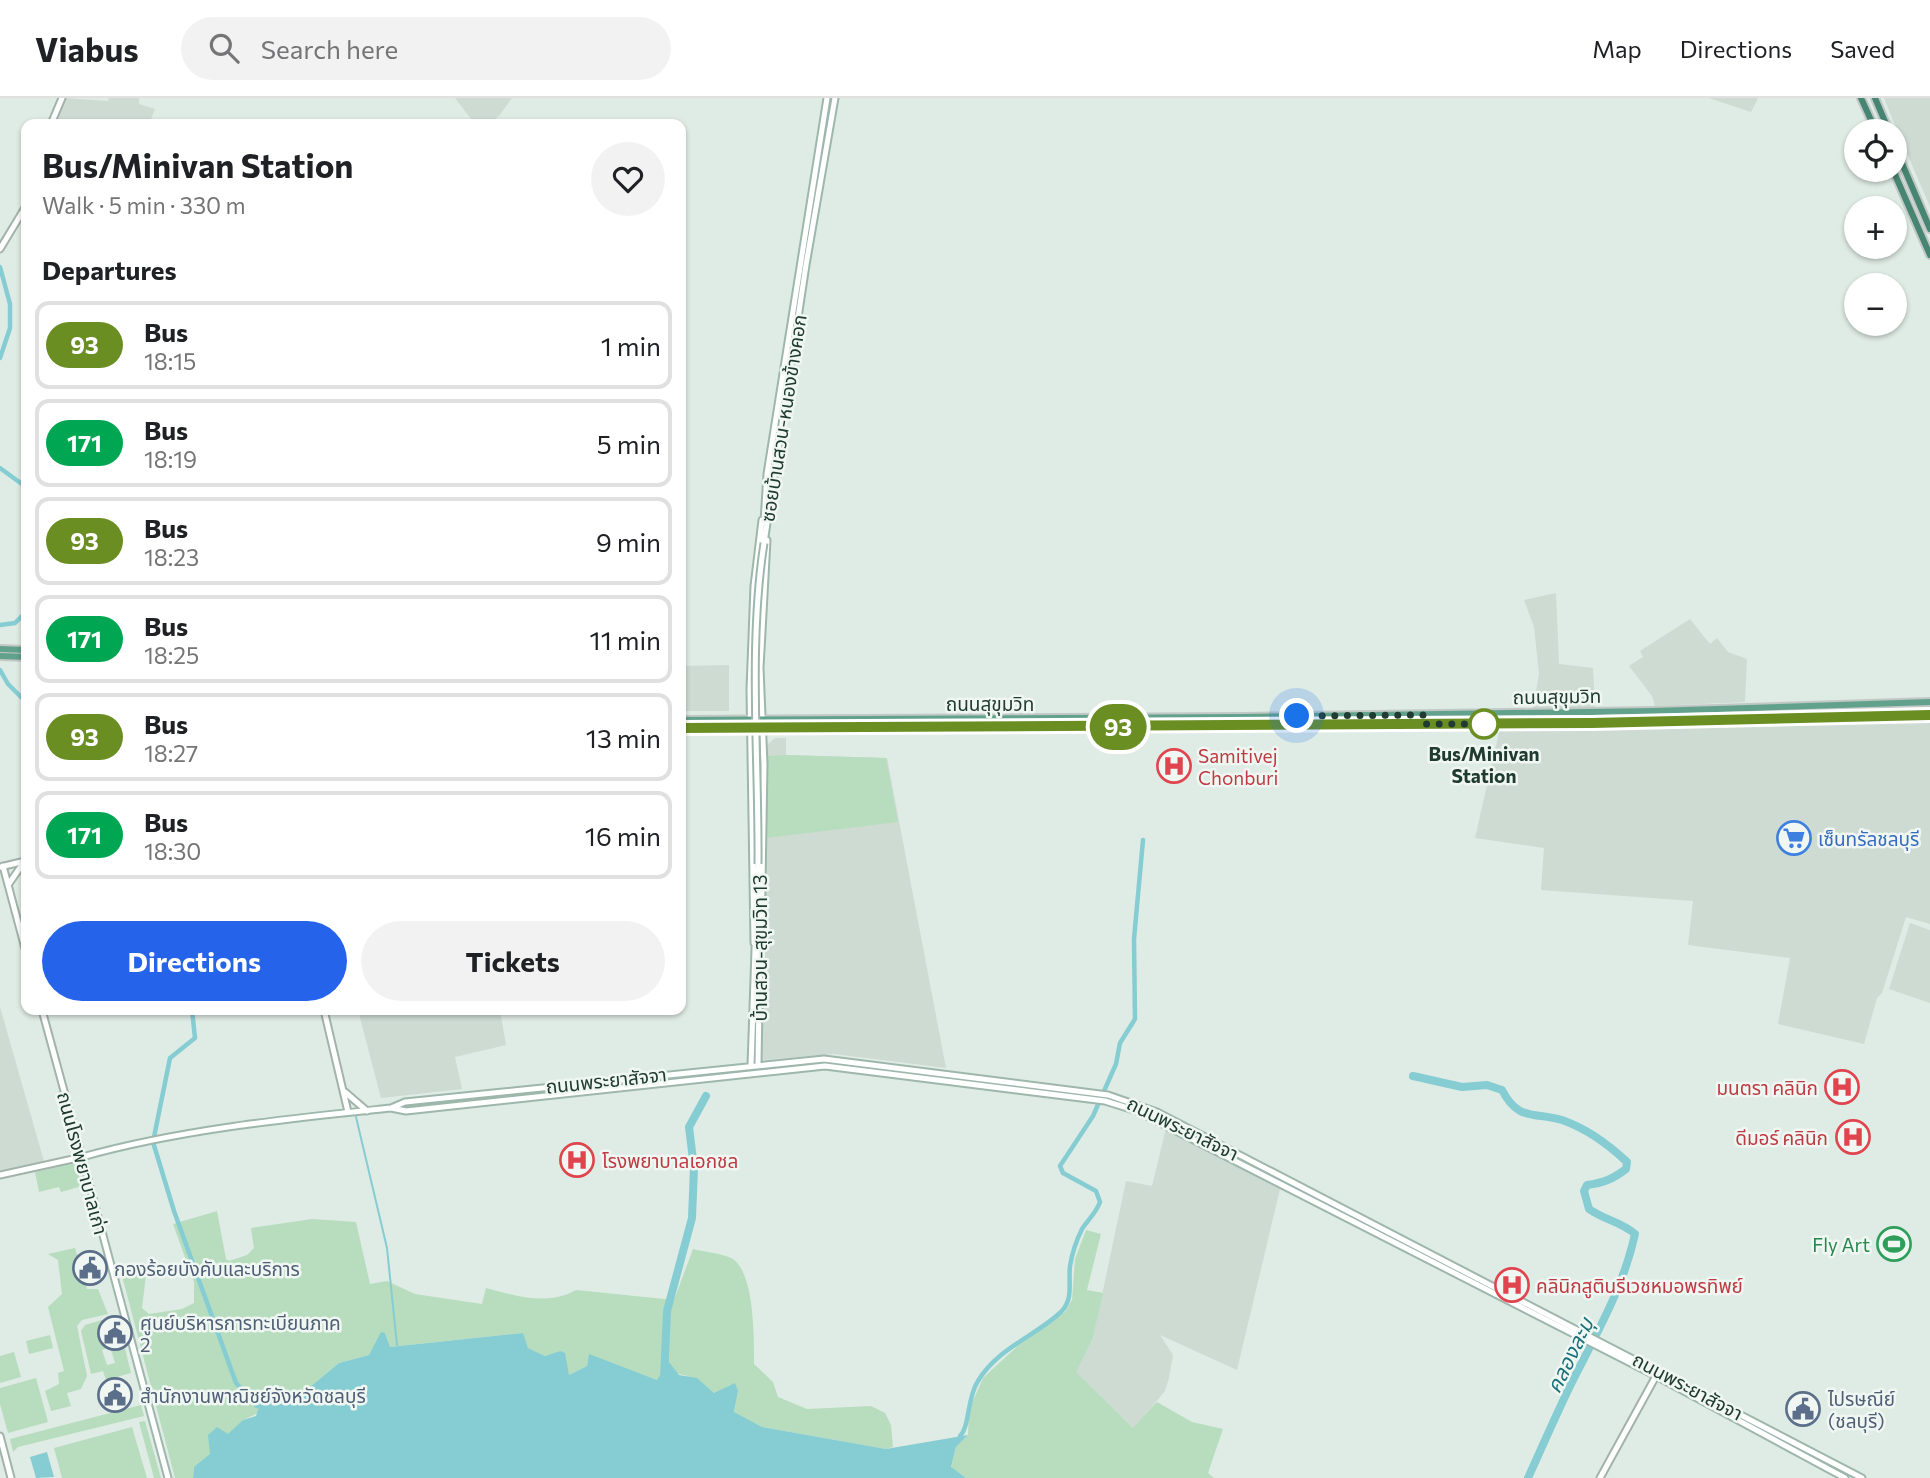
<!DOCTYPE html>
<meta charset="utf-8">
<style>
body{margin:0;font-family:Commissioner,"Noto Sans Thai",sans-serif;background:#f2f2f2;color:#202124;height:100vh;display:flex;flex-direction:column;font-size:26px;white-space:nowrap}
*{box-sizing:border-box;margin:0}
p{font-size:23px;color:#757577}
.icon{flex:none;width:38px;height:38px;fill:none;stroke:currentColor;stroke-width:2;stroke-linecap:round;stroke-linejoin:round}
.map{position:relative;flex:1;overflow:hidden}
.side{position:absolute;left:21px;top:21px;width:665px;height:896px;display:flex;flex-direction:column;background:#fff;border-radius:14px;box-shadow:0 2px 5px #0004}
.side>*{flex:none}
.badge{padding:0 14px;border-radius:23px;font-size:24px;line-height:46px}
.tools{position:absolute;left:1844px;top:21px;display:grid;gap:14px}
.tools a{display:grid;place-items:center;width:63px;height:63px;border-radius:50%;background:#fff;box-shadow:0 2px 5px #0004;font-size:35px}
.you{position:absolute;width:35px;height:35px;margin:-18px;border:5px solid #fff;border-radius:50%;background:#1a73e8;box-shadow:0 0 0 10px #1a73e833}
.map>.badge{position:absolute;translate:-50% -50%;box-shadow:0 0 0 4px #fff}
h2{padding:0 21px;font-size:26px;line-height:63px}
.round{display:grid;place-items:center;flex:none;width:74px;height:74px;border-radius:37px;background:#f2f2f2}
.overview{display:flex;align-items:center;justify-content:space-between;height:119px;padding:0 21px}
h1{font-size:33px;font-weight:700;line-height:52px}
.button{display:flex;gap:14px;margin-top:auto;padding:14px 21px}
.button a{flex:1;height:80px;border-radius:42px;background:#2563eb;color:#fff;font-size:28px;font-weight:700;line-height:80px;text-align:center}
.button a+a{background:#f2f2f2;color:#202124}
ul{padding:0;list-style:none}
li{display:flex;align-items:center;gap:21px;height:88px;margin:0 14px 10px;padding:0 7px;border:4px solid #e0e0e0;border-radius:14px}
li div{flex:1}
li b{display:block;font-size:26px}
li em{font-style:normal}
li .badge{min-width:77px;font-weight:700;text-align:center}
header{display:flex;align-items:center;gap:42px;box-sizing:border-box;height:98px;padding:0 35px;background:#fff;border-bottom:2px solid #e0e0e0}
header strong{font-size:33px}
nav{display:flex;gap:38px;margin-inline-start:auto;font-size:24px}
.search{width:490px;height:63px;background:#f2f2f2;display:flex;align-items:center;gap:18px;box-sizing:border-box;padding:0 24px;border-radius:38px;color:#757577;font-size:26px}
.map>svg:first-child{display:block}
.built{fill:#cddbd3}
.green{fill:#b7ddbe}
.water{fill:#85cdd2}
.lines{fill:none;stroke-linecap:round;stroke-linejoin:round}
.stream{stroke:#85cdd2;stroke-width:2}
.canal{stroke:#85cdd2;stroke-width:4.5}
.river{stroke:#85cdd2;stroke-width:8}
.tertiary-casing{stroke:#a2b3ab;stroke-width:9}
.secondary-casing{stroke:#9eb7ac;stroke-width:9}
.primary-casing{stroke:#c1c8c5;stroke-width:10}
.trunk-casing{stroke:#c1c8c5;stroke-width:10}
.tertiary{stroke:#fff;stroke-width:5}
.secondary{stroke:#fff;stroke-width:5}
.primary{stroke:#62a28c;stroke-width:6}
.trunk{stroke:#468571;stroke-width:6}
.secondary-bridge-casing{stroke:#9eb7ac;stroke-width:9;stroke-linecap:butt}
.secondary-bridge{stroke:#fff;stroke-width:5}
.line-casing{stroke:#fff;stroke-width:16}
.line{stroke:#6b8e23;stroke-width:10}
.walk{stroke:#203b31;stroke-width:7;stroke-dasharray:0 12.6}
.stop-dot{fill:#fff;stroke:#6b8e23;stroke-width:3.5}
.labels{text-anchor:middle;dominant-baseline:central;stroke-width:5;stroke-linejoin:round;paint-order:stroke}
.street-label{font-size:19px;fill:#203b31;stroke:#f0f7f3}
.stop-label{font-size:19px;font-weight:bold;fill:#203b31;stroke:#f0f7f3}
.health-label{font-size:19px;fill:#be3a42;stroke:#f0f7f3;text-anchor:start}
.shop-label{font-size:19px;fill:#366cbe;stroke:#f0f7f3;text-anchor:start}
.leisure-label{font-size:19px;fill:#27864d;stroke:#f0f7f3;text-anchor:end}
.service-label{font-size:19px;fill:#4e5e75;stroke:#f0f7f3;text-anchor:start}
.water-label{font-size:21px;font-style:italic;fill:#197179;stroke:#f0f7f3}
</style>
<header>
<strong>Viabus</strong>
<div class="search"><svg class="icon" aria-label="search" viewBox="0 0 24 24"><circle cx="10" cy="10" r="6"/><path d="M15 15l6 6"/></svg>Search here</div>
<nav><a>Map</a><a>Directions</a><a>Saved</a></nav>
</header>
<div class="map">
<svg width="1930" height="1380" viewBox="0 0 1930 1380">
<rect width="100%" height="100%" fill="#dfebe5"/>
<path class="built" d="M 64,0 L 108,3 L 109,0 L 139,0 L 139,6 L 155,11 L 149,26 L 53,26 Z
M 455,0 L 512,0 L 499,18 L 488,26 L 475,26 Z
M 1709,0 L 1758,0 L 1751,14 Z
M 1884,0 L 1930,0 L 1930,109 L 1892,20 Z
M 1556,495 L 1559,566 L 1593,570 L 1595,611 L 1533,611 L 1539,576 L 1534,529 L 1524,502 Z
M 1690,521 L 1710,546 L 1717,540 L 1728,554 L 1747,561 L 1745,604 L 1655,608 L 1652,598 L 1629,568 L 1643,559 L 1640,553 Z
M 729,567 L 729,613 L 681,613 L 681,568 Z
M 1930,622 L 1930,826 L 1906,819 L 1882,895 L 1877,900 L 1864,946 L 1778,926 L 1790,860 L 1688,847 L 1693,803 L 1541,792 L 1544,750 L 1475,740 L 1500,630 Z
M 775,640 L 786,640 L 786,657 L 887,660 L 946,970 L 834,956 L 762,962 L 768,646 Z
M 1910,825 L 1930,832 L 1930,905 L 1889,891 Z
M 0,909 L 45,1067 L 0,1077 Z
M 358,912 L 500,912 L 506,947 L 455,959 L 462,991 L 381,1000 Z
M 1166,1030 L 1280,1091 L 1237,1272 L 1160,1237 L 1173,1257 L 1169,1280 L 1165,1293 L 1134,1331 L 1075,1274 L 1093,1240 L 1126,1083 L 1152,1088 Z"/>
<path class="green" d="M 786,657 L 886,660 L 898,724 L 766,740 L 768,658 Z
M 75,1065 L 82,1088 L 61,1094 L 59,1089 L 39,1094 L 35,1074 Z
M 217,1113 L 226,1161 L 229,1163 L 247,1157 L 254,1150 L 251,1130 L 312,1121 L 356,1124 L 370,1186 L 387,1183 L 415,1196 L 482,1206 L 486,1190 C 516,1198 548,1208 576,1192 L 674,1202 L 693,1151 C 704,1154 720,1155 731,1160 C 755,1172 754,1242 754,1266 L 773,1284 L 778,1299 L 807,1311 L 871,1308 L 885,1315 L 891,1327 L 893,1349 L 886,1351 L 762,1329 L 734,1315 L 738,1293 L 714,1295 C 700,1282 676,1267 657,1282 L 589,1257 L 587,1268 L 569,1277 L 560,1253 L 545,1258 L 528,1250 L 522,1235 L 390,1249 L 385,1235 L 369,1257 L 339,1265 L 304,1294 L 243,1322 L 208,1361 L 194,1369 L 193,1380 L 175,1380 L 121,1174 L 147,1169 L 142,1210 L 149,1216 L 182,1211 L 194,1205 L 194,1184 L 173,1126 Z
M 1086,1132 L 1101,1136 L 1087,1192 L 1103,1195 L 1093,1240 L 1076,1274 L 1133,1330 L 1157,1304 L 1192,1324 L 1223,1331 L 1208,1375 L 1214,1380 L 966,1380 L 951,1370 L 956,1349 L 968,1337 L 969,1312 L 983,1280 L 1020,1246 L 1065,1214 L 1072,1202 L 1075,1161 Z
M 75,1150 L 87,1191 L 98,1191 L 108,1216 L 82,1222 L 77,1228 L 87,1278 L 81,1291 L 67,1295 L 71,1308 L 51,1313 L 45,1293 L 59,1286 L 58,1275 L 64,1273 L 48,1209 L 62,1196 L 58,1162 L 48,1156 Z
M 102,1222 L 107,1250 L 102,1252 L 107,1267 L 115,1265 L 110,1249 L 124,1246 L 131,1275 L 106,1282 L 103,1273 L 91,1276 L 81,1233 L 85,1227 Z
M 50,1237 L 53,1250 L 29,1256 L 26,1243 Z
M 14,1254 L 21,1279 L 0,1285 L 0,1258 Z
M 36,1280 L 48,1324 L 8,1335 L 0,1306 L 0,1290 Z
M 141,1307 L 144,1318 L 18,1349 L 13,1354 L 10,1341 Z
M 145,1323 L 161,1380 L 154,1380 L 139,1324 Z
M 132,1329 L 147,1380 L 62,1380 L 54,1350 Z"/>
<path class="water" d="M 381,1234 L 385,1235 L 390,1249 L 523,1235 L 528,1250 L 545,1258 L 560,1253 L 565,1255 L 569,1277 L 587,1268 L 589,1256 L 657,1282 L 669,1264 L 679,1277 L 697,1280 L 714,1295 L 735,1285 L 738,1293 L 734,1314 L 762,1329 L 886,1351 L 968,1337 L 956,1349 L 951,1369 L 966,1380 L 193,1380 L 194,1369 L 210,1356 L 208,1337 L 217,1329 L 228,1336 L 243,1322 L 256,1318 L 262,1300 L 281,1306 L 304,1294 L 339,1265 L 369,1257 Z
M 47,1354 L 54,1379 L 36,1380 L 30,1359 Z"/>
<g class="lines">
<path class="stream" d="M 356,1019 L 387,1150 L 397,1247"/>
<path class="canal" d="M 0,169 L 10,206 L 10,230 L 0,260
M 0,370 L 26,389
M 0,527 L 15,525 L 26,514
M 0,572 L 8,586 L 26,604
M 192,912 L 195,940 L 170,960 L 153,1044 L 174,1113 L 236,1285 L 257,1308
M 960,1338 C 970,1328 967,1299 978,1283 C 998,1250 1034,1239 1061,1214 C 1074,1201 1068,1184 1070,1168 C 1072,1156 1077,1141 1082,1131 C 1088,1122 1096,1115 1100,1104 L 1096,1093 L 1063,1075 L 1060,1068 L 1093,1018 L 1116,966 L 1120,945 L 1135,921 L 1134,841 L 1143,742"/>
<path class="river" d="M 1413,978 L 1462,989 L 1487,987 L 1502,992 C 1518,1023 1533,1014 1562,1022 C 1585,1030 1609,1047 1627,1064 L 1626,1071 C 1613,1081 1603,1085 1587,1087 L 1584,1093 L 1589,1111 C 1606,1123 1620,1123 1635,1136 C 1623,1191 1596,1236 1571,1286 C 1556,1317 1542,1349 1528,1380
M 664,1281 L 667,1213 L 692,1120 L 694,1070 L 689,1029 L 706,998"/>
<g class="tertiary-casing">
<path id="tertiary" d="M 51,26 L 62,0
M 0,151 L 26,108
M 3,768 L 26,854
M 0,769 L 21,764
M 8,787 L 24,764
M 324,912 L 348,1014
M 345,994 L 367,1013
M 0,1077 L 82,1059 L 42,912
M 0,1338 L 11,1380
M 1600,1380 L 1656,1278"/>
</g>
<g class="secondary-casing">
<path id="secondary" d="M 764,424 L 767,376 L 827,0
M 764,445 L 806,167 L 835,0
M 754,845 L 750,591 L 754,488 L 762,422
M 761,845 L 764,666 L 760,570 L 767,442
M 751,967 L 758,766
M 758,967 L 760,843
M 391,1010 L 405,1004 L 824,961 L 1108,997 L 1157,1014 L 1862,1380
M 168,1380 L 82,1059 C 182,1031 287,1021 391,1010 L 406,1013 L 825,968 L 1105,1003 L 1137,1013 L 1656,1278 L 1845,1380"/>
</g>
<g class="primary-casing">
<path id="primary" d="M 0,551 L 26,552
M 0,558 L 26,559
M 681,622 L 1244,619 L 1654,613 L 1930,604
M 681,630 L 1592,625 L 1930,617"/>
</g>
<g class="trunk-casing">
<path id="trunk" d="M 1861,0 L 1876,33
M 1875,0 L 1889,33
M 1895,49 L 1930,131
M 1893,72 L 1930,157"/>
</g>
<use href="#tertiary" class="tertiary"/>
<use href="#secondary" class="secondary"/>
<use href="#primary" class="primary"/>
<use href="#trunk" class="trunk"/>
<g class="secondary-bridge-casing">
<path id="secondary-bridge" d="M 758,766 C 759,661 748,549 764,445"/>
</g>
<use href="#secondary-bridge" class="secondary-bridge"/>
</g>
<g class="lines">
<g class="line-casing">
<path id="line" d="M 681,630 L 1592,625 L 1930,617"/>
</g>
<use href="#line" class="line"/>
<path class="walk" d="M 1297,618 L 1424,617 L 1424,626 L 1493,626 L 1484,626"/>
</g>
<defs>
<g id="hospital-ring" transform="scale(1.75)"><circle r="9.5" fill="#f0f7f3" stroke="#e0444e" stroke-width="1.5"/><path d="M-5-5h3v3.5h4V-5h3V5h-3V1.5h-4V5h-3Z" fill="#e0444e"/></g>
<g id="supermarket-ring" transform="scale(1.75)"><circle r="9.5" fill="#f0f7f3" stroke="#3f7fe0" stroke-width="1.5"/><path d="M-6-5.5h2.5l.6 2H6L4.5 2H-2.5L-4.4-4H-6ZM-1.5 3.2a1.3 1.3 0 1 0 .1 0ZM3 3.2a1.3 1.3 0 1 0 .1 0Z" fill="#3f7fe0"/></g>
<g id="stadium-ring" transform="scale(1.75)"><circle r="9.5" fill="#f0f7f3" stroke="#2e9e5b" stroke-width="1.5"/><path d="M0-5a6.5 5 0 1 0 0 10a6.5 5 0 1 0 0-10ZM-3.5-1.8h7v3.6h-7Z" fill="#2e9e5b"/></g>
<g id="civic-ring" transform="scale(1.75)"><circle r="9.5" fill="#f0f7f3" stroke="#5c6f8a" stroke-width="1.5"/><path d="M-.6-6.5H3V-4.5H.6V-3L4-1V1h2V6H-6V1h2V-1L-.6-3ZM-1.2 2.5V6h2.4V2.5Z" fill="#5c6f8a"/></g>
</defs>
<g fill-rule="evenodd">
<use href="#hospital-ring" x="1174" y="668"/>
<use href="#supermarket-ring" x="1794" y="740"/>
<use href="#hospital-ring" x="1842" y="989"/>
<use href="#hospital-ring" x="1853" y="1039"/>
<use href="#hospital-ring" x="577" y="1062"/>
<use href="#stadium-ring" x="1894" y="1146"/>
<use href="#civic-ring" x="90" y="1170"/>
<use href="#hospital-ring" x="1512" y="1187"/>
<use href="#civic-ring" x="115" y="1235"/>
<use href="#civic-ring" x="115" y="1297"/>
<use href="#civic-ring" x="1803" y="1311"/>
</g>
<circle class="stop-dot" cx="1484" cy="626" r="14"/>
<g class="labels">
<g class="street-label">
<text transform="translate(783 320) rotate(-81)">ซอยบ้านสวน-หนองข้างคอก</text>
<text transform="translate(1557 598) rotate(-1)">ถนนสุขุมวิท</text>
<text x="990" y="605">ถนนสุขุมวิท</text>
<text transform="translate(759 850) rotate(-90)">บ้านสวน-สุขุมวิท 13</text>
<text transform="translate(606 982) rotate(-6)">ถนนพระยาสัจจา</text>
<text transform="translate(1183 1030) rotate(26)">ถนนพระยาสัจจา</text>
<text transform="translate(83 1065) rotate(75)">ถนนโรงพยาบาลเก่า</text>
<text transform="translate(1688 1288) rotate(28)">ถนนพระยาสัจจา</text>
</g>
<g class="stop-label">
<text x="1484" y="655">Bus/Minivan<tspan x="1484" dy="22">Station</tspan></text>
</g>
<g class="health-label">
<text x="1198" y="657">Samitivej<tspan x="1198" dy="22">Chonburi</tspan></text>
<text x="1818" y="989" text-anchor="end">มนตรา คลินิก</text>
<text x="1828" y="1039" text-anchor="end">ดีมอร์ คลินิก</text>
<text x="602" y="1062">โรงพยาบาลเอกชล</text>
<text x="1536" y="1187">คลินิกสูตินรีเวชหมอพรทิพย์</text>
</g>
<g class="shop-label">
<text x="1818" y="740">เซ็นทรัลชลบุรี</text>
</g>
<g class="leisure-label">
<text x="1870" y="1146">Fly Art</text>
</g>
<g class="service-label">
<text x="114" y="1170">กองร้อยบังคับและบริการ</text>
<text x="140" y="1224">ศูนย์บริหารการทะเบียนภาค<tspan x="140" dy="22">2</tspan></text>
<text x="140" y="1297">สำนักงานพาณิชย์จังหวัดชลบุรี</text>
<text x="1828" y="1300">ไปรษณีย์<tspan x="1828" dy="22">(ชลบุรี)</tspan></text>
</g>
<g class="water-label">
<text transform="translate(1569 1257) rotate(-64)">คลองละมุ</text>
</g>
</g>
</svg>
<div class="tools">
<a><svg class="icon" aria-label="locate" viewBox="0 0 24 24"><circle cx="12" cy="12" r="6"/><path d="M12 2v4M12 18v4M2 12h4M18 12h4"/></svg></a>
<a>+</a>
<a>−</a>
</div>
<div class="you" style="left:1297px;top:618px"></div>
<b class="badge" style="left:1118px;top:629px;background:#6b8e23;color:#fff">93</b>
<section class="side">
<div class="overview"><div><h1>Bus/Minivan Station</h1><p>Walk · 5 min · 330 m</p></div><a class="round"><svg class="icon" aria-label="heart" viewBox="0 0 24 24"><path d="M12 20l-8-8c-3-5 5-10 8-4 3-6 11-1 8 4z"/></svg></a></div>
<h2>Departures</h2>
<ul>
<li><span class="badge" style="background:#6b8e23;color:#fff">93</span><div><b>Bus</b><p>18:15</p></div><em>1 min</em></li>
<li><span class="badge" style="background:#00a651;color:#fff">171</span><div><b>Bus</b><p>18:19</p></div><em>5 min</em></li>
<li><span class="badge" style="background:#6b8e23;color:#fff">93</span><div><b>Bus</b><p>18:23</p></div><em>9 min</em></li>
<li><span class="badge" style="background:#00a651;color:#fff">171</span><div><b>Bus</b><p>18:25</p></div><em>11 min</em></li>
<li><span class="badge" style="background:#6b8e23;color:#fff">93</span><div><b>Bus</b><p>18:27</p></div><em>13 min</em></li>
<li><span class="badge" style="background:#00a651;color:#fff">171</span><div><b>Bus</b><p>18:30</p></div><em>16 min</em></li>
</ul>
<div class="button"><a>Directions</a><a>Tickets</a></div>
</section>
</div>
